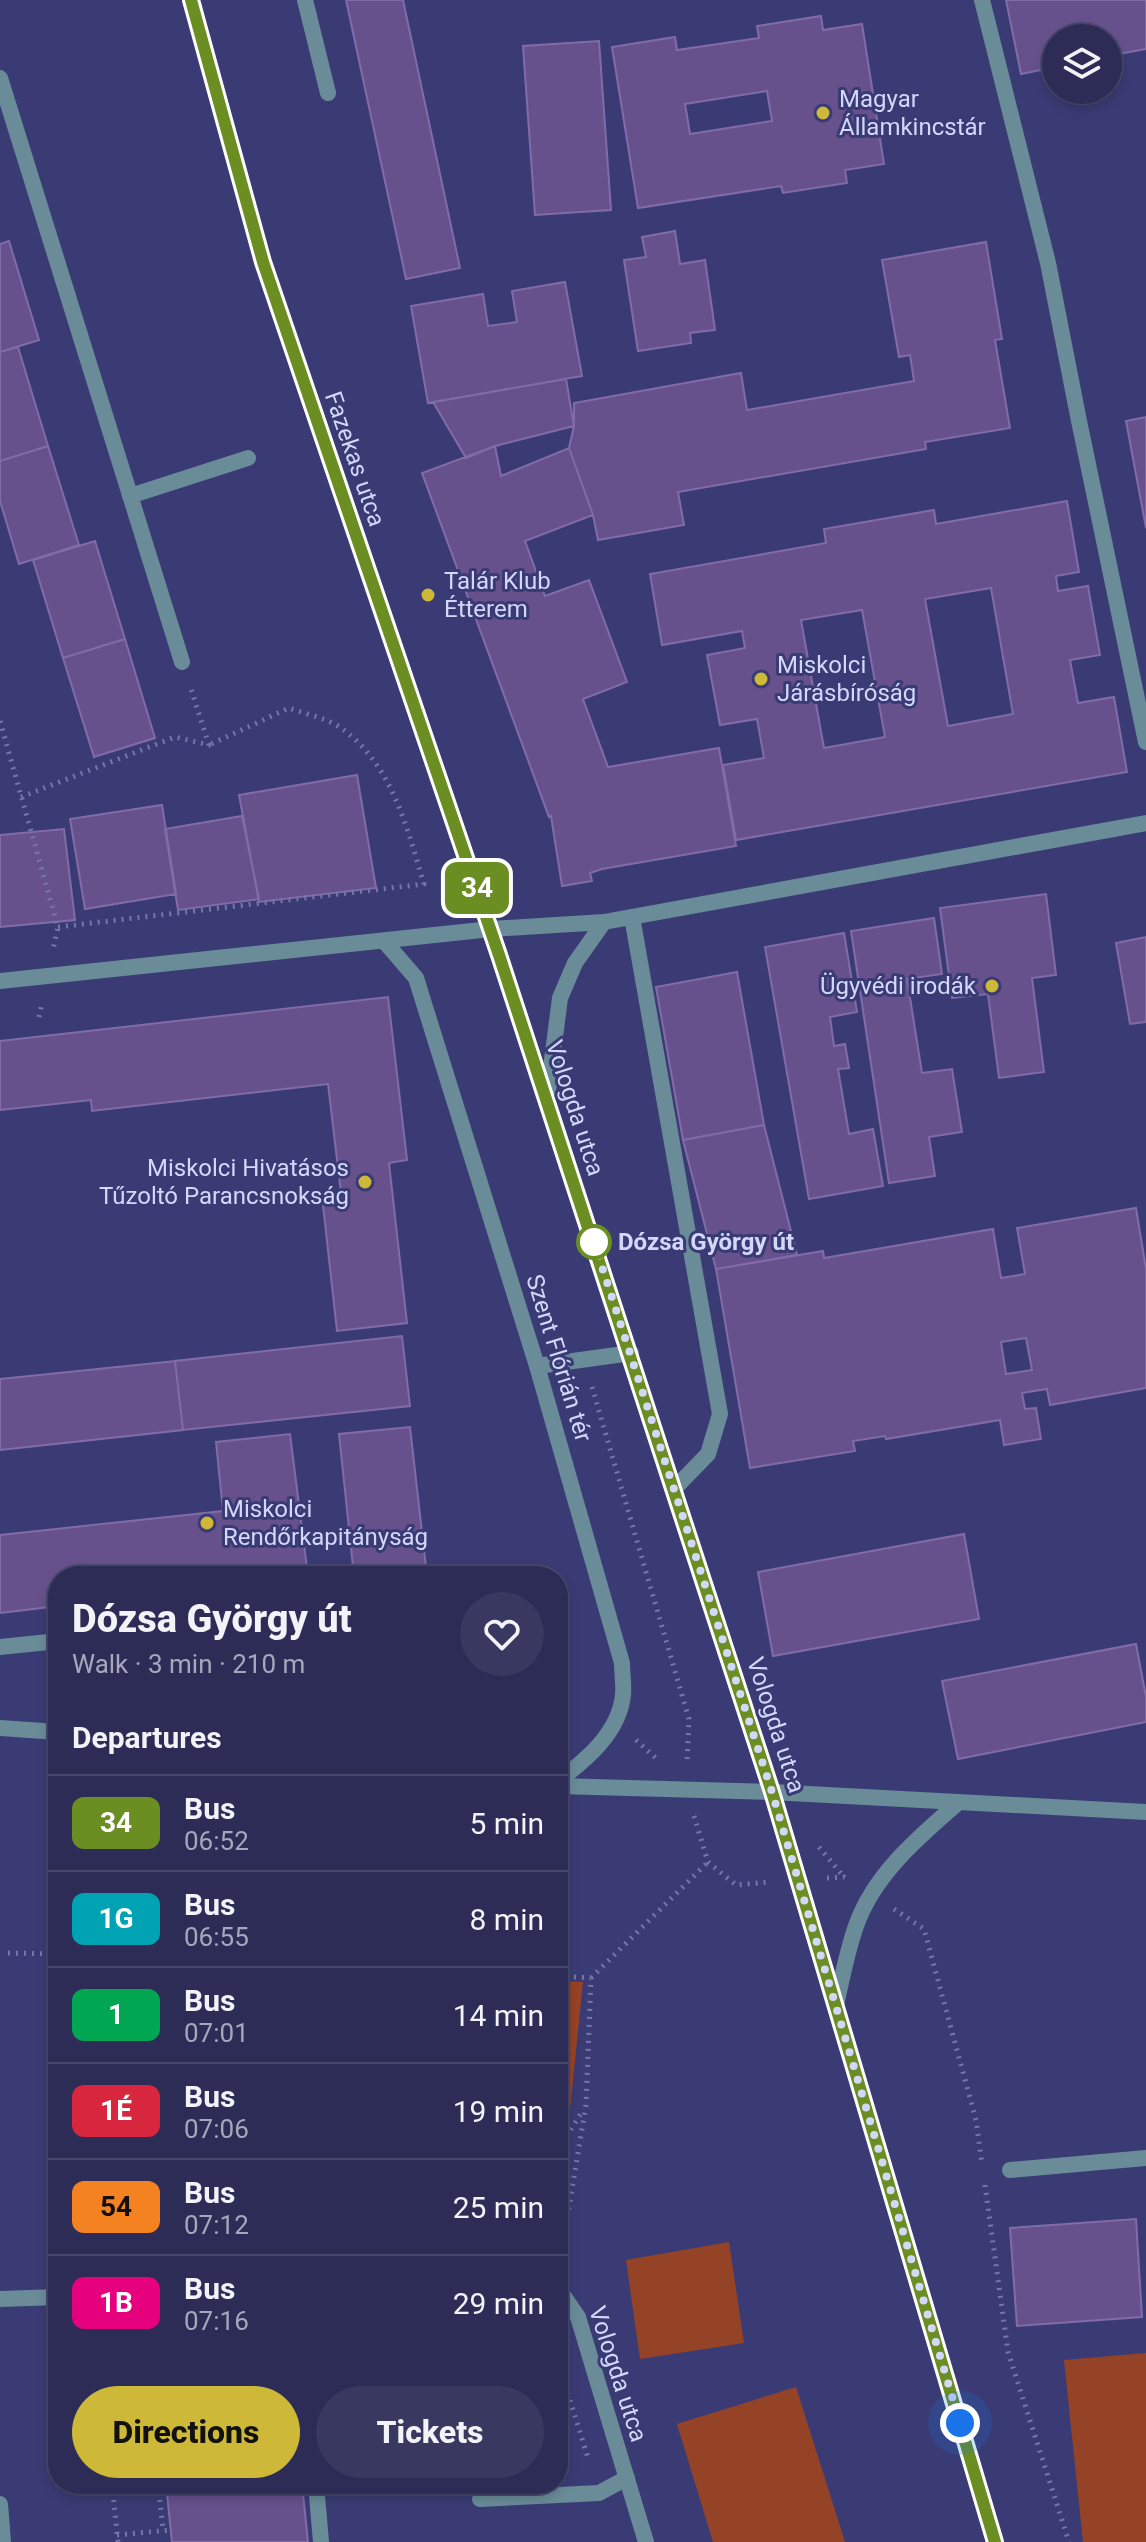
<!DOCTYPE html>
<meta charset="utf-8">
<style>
body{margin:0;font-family:Roboto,sans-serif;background:#383861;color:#f1f3f6;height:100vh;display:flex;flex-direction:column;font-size:30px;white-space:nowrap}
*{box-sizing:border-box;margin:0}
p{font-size:26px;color:#a6a7ba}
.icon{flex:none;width:44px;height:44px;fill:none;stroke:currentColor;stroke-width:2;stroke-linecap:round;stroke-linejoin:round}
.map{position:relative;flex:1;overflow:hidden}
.details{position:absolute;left:48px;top:1566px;width:520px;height:928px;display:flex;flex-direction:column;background:#2c2c57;border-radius:32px;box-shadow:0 4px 12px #0003,0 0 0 2px #48486d}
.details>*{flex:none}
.badge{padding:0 16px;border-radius:12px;font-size:28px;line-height:52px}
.buttons{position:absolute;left:1042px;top:24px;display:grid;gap:16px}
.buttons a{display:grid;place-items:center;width:80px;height:80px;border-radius:50%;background:#2c2c57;box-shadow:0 4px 12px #0003,0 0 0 2px #48486d;font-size:40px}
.you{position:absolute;width:40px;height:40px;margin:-20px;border:6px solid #fff;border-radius:50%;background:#1a73e8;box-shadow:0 0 0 12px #1a73e833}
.map>.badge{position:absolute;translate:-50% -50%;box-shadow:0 0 0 4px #fff}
h2{padding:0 24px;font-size:30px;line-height:72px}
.round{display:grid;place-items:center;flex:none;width:84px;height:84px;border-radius:42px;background:#383861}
.summary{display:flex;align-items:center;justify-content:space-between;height:136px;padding:0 24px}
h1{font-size:38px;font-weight:800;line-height:60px}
.primary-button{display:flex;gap:16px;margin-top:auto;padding:16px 24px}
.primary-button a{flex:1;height:92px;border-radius:48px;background:#ceb838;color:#111;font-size:32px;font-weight:800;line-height:92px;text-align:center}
.primary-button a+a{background:#383861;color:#f1f3f6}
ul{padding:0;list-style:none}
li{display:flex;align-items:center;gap:24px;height:96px;padding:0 24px;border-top:2px solid #48486d}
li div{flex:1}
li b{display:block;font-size:30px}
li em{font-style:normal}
li .badge{min-width:88px;font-weight:700;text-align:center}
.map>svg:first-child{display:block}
.green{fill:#954326}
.building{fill:#67518c;stroke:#816ba9;stroke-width:2;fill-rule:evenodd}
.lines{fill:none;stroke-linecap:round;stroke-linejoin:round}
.path{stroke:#7577a7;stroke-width:5;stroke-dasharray:2 6;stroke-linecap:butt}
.service{stroke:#698c98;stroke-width:16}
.minor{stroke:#698c98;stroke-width:16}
.tertiary{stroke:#698c98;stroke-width:16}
.line-casing{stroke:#fff;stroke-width:18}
.line{stroke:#6b8e23;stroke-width:12}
.walk{stroke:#d3d8fa;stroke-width:8;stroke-dasharray:0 14.4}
.poi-dot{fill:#ceb838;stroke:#3a3b74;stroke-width:3}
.stop-dot{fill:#fff;stroke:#6b8e23;stroke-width:4}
.labels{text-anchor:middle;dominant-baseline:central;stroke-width:6;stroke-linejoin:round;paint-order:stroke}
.poi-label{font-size:24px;fill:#d3d8fa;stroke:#3a3b74;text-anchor:start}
.street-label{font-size:24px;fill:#d3d8fa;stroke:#3a3b74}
.stop-label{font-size:24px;font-weight:bold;fill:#d3d8fa;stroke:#3a3b74;text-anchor:start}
</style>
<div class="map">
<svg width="1146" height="2542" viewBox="0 0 1146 2542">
<rect width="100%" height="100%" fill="#3a3b74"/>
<path class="green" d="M 558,1981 L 583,1982 L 558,2227 Z
M 729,2242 L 744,2343 L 640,2359 L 626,2260 Z
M 1146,2353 L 1146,2542 L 1083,2542 L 1064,2360 Z
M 796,2387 L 845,2542 L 713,2542 L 677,2424 Z"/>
<path class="building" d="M 346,0 L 403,0 L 460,268 L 406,279 Z
M 1006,0 L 1146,0 L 1146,49 L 1108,56 L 1108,38 L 1056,38 L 1056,67 L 1021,74 Z
M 821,16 L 823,30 L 862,24 L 884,164 L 845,170 L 847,183 L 783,193 L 781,186 L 638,208 L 612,47 L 675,37 L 677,50 L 759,38 L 757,26 ZM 767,91 L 772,121 L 690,134 L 685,104 Z
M 599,41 L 611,210 L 535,215 L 523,46 Z
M 675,231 L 680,264 L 705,260 L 715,330 L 690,333 L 691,343 L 638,351 L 624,260 L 646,257 L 642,237 Z
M 9,241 L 39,340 L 0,352 L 0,244 Z
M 986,242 L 1002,339 L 995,340 L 1010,428 L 925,442 L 926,449 L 678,492 L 684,525 L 598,540 L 593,515 L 569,448 L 574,426 L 574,403 L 741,373 L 747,410 L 914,381 L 910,355 L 899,357 L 882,260 Z
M 565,282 L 582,376 L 428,403 L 411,306 L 483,294 L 488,326 L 517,322 L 512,291 Z
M 18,347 L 48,446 L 0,461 L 0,352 Z
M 566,379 L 574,426 L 495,446 L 466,458 L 433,402 Z
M 1146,417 L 1146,528 L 1126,421 Z
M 48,446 L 79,545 L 19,564 L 0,501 L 0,461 Z
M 495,446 L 501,476 L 569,448 L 593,515 L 525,541 L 545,596 L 589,580 L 627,682 L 583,699 L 608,767 L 719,748 L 736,846 L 602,869 L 590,873 L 592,881 L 562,886 L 551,816 L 549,817 L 422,473 Z
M 1067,501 L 1079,572 L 1056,576 L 1058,591 L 1088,586 L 1100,655 L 1070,660 L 1078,703 L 1114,697 L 1127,772 L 736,840 L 723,765 L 764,758 L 757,719 L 720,725 L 707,655 L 745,648 L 742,631 L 662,645 L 650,574 L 826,543 L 824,529 L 934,510 L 936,524 ZM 991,588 L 1013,714 L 948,726 L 925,599 ZM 862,610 L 885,737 L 824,748 L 801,620 Z
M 95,541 L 125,639 L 63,658 L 33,560 Z
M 125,639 L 155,738 L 94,757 L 63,658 Z
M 357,775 L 376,888 L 259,902 L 239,795 Z
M 162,805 L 176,894 L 85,909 L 70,819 Z
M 242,816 L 259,899 L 178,910 L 165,829 Z
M 64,829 L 75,920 L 0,927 L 0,835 Z
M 1046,894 L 1056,975 L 1032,978 L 1044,1072 L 999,1078 L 988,994 L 952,998 L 940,908 Z
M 934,918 L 942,974 L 907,979 L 922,1073 L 952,1069 L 962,1132 L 929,1137 L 935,1176 L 889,1183 L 851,931 Z
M 844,933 L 857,1012 L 830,1017 L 834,1046 L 845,1044 L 849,1068 L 838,1069 L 849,1134 L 873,1129 L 883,1186 L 809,1199 L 765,947 Z
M 1146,937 L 1146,1022 L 1130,1024 L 1116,943 Z
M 737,972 L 764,1125 L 683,1140 L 656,987 Z
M 388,997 L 407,1160 L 389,1163 L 407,1323 L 337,1331 L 323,1205 L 342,1202 L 328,1084 L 92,1111 L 91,1100 L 0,1110 L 0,1041 Z
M 764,1125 L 797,1255 L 716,1269 L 683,1140 Z
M 1136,1208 L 1146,1269 L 1146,1388 L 1050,1405 L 1047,1389 L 1022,1393 L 1025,1409 L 1036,1408 L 1041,1439 L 1004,1445 L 1000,1420 L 886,1439 L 885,1436 L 853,1441 L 855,1451 L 750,1468 L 716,1269 L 823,1251 L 824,1258 L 993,1229 L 1001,1278 L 1025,1274 L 1017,1228 ZM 1026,1338 L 1032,1370 L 1006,1374 L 1001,1342 Z
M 402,1336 L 410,1406 L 183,1430 L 175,1361 Z
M 175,1361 L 183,1430 L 0,1450 L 0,1379 Z
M 410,1427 L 427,1576 L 354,1576 L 339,1434 Z
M 290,1434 L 308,1576 L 58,1576 L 58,1606 L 0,1613 L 0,1535 L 223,1511 L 216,1442 Z
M 964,1534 L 979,1619 L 773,1656 L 758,1572 Z
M 1136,1644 L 1146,1697 L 1146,1722 L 958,1759 L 942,1681 Z
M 1136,2219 L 1142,2317 L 1017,2326 L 1010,2228 Z
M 166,2484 L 302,2484 L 308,2542 L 172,2542 Z"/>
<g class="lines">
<path class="path" d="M 0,721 L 58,927 L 53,950
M 21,797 L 175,737 L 209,745 L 190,686
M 58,927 L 424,884 C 407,828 392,764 341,728 C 327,718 305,714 289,708 L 209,745
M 39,1017 L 42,1003
M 592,1387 L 689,1719 L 687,1763
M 636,1740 L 658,1760
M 694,1816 L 708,1862 L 736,1885 L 770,1882
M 819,1847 L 843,1876
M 827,1878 L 844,1877 L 849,1880
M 894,1909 L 924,1929 L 976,2120 L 982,2164
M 8,1953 L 58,1954
M 558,1976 L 591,1978 L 586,2105 L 560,2261
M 591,1978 L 708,1862
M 558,2150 L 583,2110
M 985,2185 L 1008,2352 L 1069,2542
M 558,2362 L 589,2461
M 112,2484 L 118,2542
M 158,2484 L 163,2530
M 117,2535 L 171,2530"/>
<path class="service" d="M 305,0 L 328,93
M 632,917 L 720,1414 L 708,1454 L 675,1488
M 537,1366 L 631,1353
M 0,1647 L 58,1641
M 1010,2170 L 1146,2158
M 316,2484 L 321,2542"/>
<path class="minor" d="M 982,0 L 1048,263 L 1079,421 L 1146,742
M 0,78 L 182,662
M 130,496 L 248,458
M 384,941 L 416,978 L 537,1366 L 622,1663 C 622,1673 624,1685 623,1695 C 619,1733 586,1760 558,1781
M 0,981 L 491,929 L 604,922 L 1146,823
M 547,1099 L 560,998 L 575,963 L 604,922
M 0,1728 L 58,1732
M 558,1786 L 772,1792 L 1146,1812
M 836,2005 C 842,1979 847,1951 856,1926 C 874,1874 919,1837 959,1802
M 558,2288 L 578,2317 L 646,2542
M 0,2299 L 58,2297
M 480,2499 L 599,2493 L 627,2478
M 0,2504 L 3,2542"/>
<path class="tertiary" d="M 191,0 L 263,262 L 491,929 L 772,1792 L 995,2542"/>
</g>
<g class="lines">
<g class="line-casing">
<path id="line" d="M 191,0 L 263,262 L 499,955 L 772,1792 L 995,2542"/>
</g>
<use href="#line" class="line"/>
<path class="walk" d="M 594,1242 L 772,1792 L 960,2423"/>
</g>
<g class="poi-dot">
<circle cx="823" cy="113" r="8"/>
<circle cx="428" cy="595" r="8"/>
<circle cx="761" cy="679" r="8"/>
<circle cx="992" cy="986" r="8"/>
<circle cx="365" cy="1182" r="8"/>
<circle cx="207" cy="1523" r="8"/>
</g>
<circle class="stop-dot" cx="594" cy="1242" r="16"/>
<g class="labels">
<g class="poi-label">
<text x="839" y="99">Magyar<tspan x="839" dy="28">Államkincstár</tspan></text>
<text x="444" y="581">Talár Klub<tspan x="444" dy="28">Étterem</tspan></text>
<text x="777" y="665">Miskolci<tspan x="777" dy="28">Járásbíróság</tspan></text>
<text x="976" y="986" text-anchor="end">Ügyvédi irodák</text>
<text x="349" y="1168" text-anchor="end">Miskolci Hivatásos<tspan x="349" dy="28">Tűzoltó Parancsnokság</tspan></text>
<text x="223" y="1509">Miskolci<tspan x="223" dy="28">Rendőrkapitányság</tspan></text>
</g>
<g class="street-label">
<text transform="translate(355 459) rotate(71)">Fazekas utca</text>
<text transform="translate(575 1108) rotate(72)">Vologda utca</text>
<text transform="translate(559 1358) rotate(73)">Szent Flórián tér</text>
<text transform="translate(776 1725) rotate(72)">Vologda utca</text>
<text transform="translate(618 2374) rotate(72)">Vologda utca</text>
</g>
<g class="stop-label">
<text x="618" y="1242">Dózsa György út</text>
</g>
</g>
</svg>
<div class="buttons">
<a><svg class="icon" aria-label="layers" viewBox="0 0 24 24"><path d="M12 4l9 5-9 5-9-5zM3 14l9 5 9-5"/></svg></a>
</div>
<div class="you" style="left:960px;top:2423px"></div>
<b class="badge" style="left:477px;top:888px;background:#6b8e23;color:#fff">34</b>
<section class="details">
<div class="summary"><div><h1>Dózsa György út</h1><p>Walk · 3 min · 210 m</p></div><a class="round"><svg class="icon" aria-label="heart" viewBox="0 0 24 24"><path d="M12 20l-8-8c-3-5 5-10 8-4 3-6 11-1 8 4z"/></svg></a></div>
<h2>Departures</h2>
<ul>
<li><span class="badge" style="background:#6b8e23;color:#fff">34</span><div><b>Bus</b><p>06:52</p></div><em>5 min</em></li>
<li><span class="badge" style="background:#00a3b4;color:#fff">1G</span><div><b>Bus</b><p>06:55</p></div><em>8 min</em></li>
<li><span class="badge" style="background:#00a651;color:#fff">1</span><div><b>Bus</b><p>07:01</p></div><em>14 min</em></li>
<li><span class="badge" style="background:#d7263d;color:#fff">1É</span><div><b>Bus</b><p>07:06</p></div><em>19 min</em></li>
<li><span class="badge" style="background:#f58220;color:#111">54</span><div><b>Bus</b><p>07:12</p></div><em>25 min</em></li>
<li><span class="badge" style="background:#e6007e;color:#fff">1B</span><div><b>Bus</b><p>07:16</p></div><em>29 min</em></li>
</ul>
<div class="primary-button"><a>Directions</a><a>Tickets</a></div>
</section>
</div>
